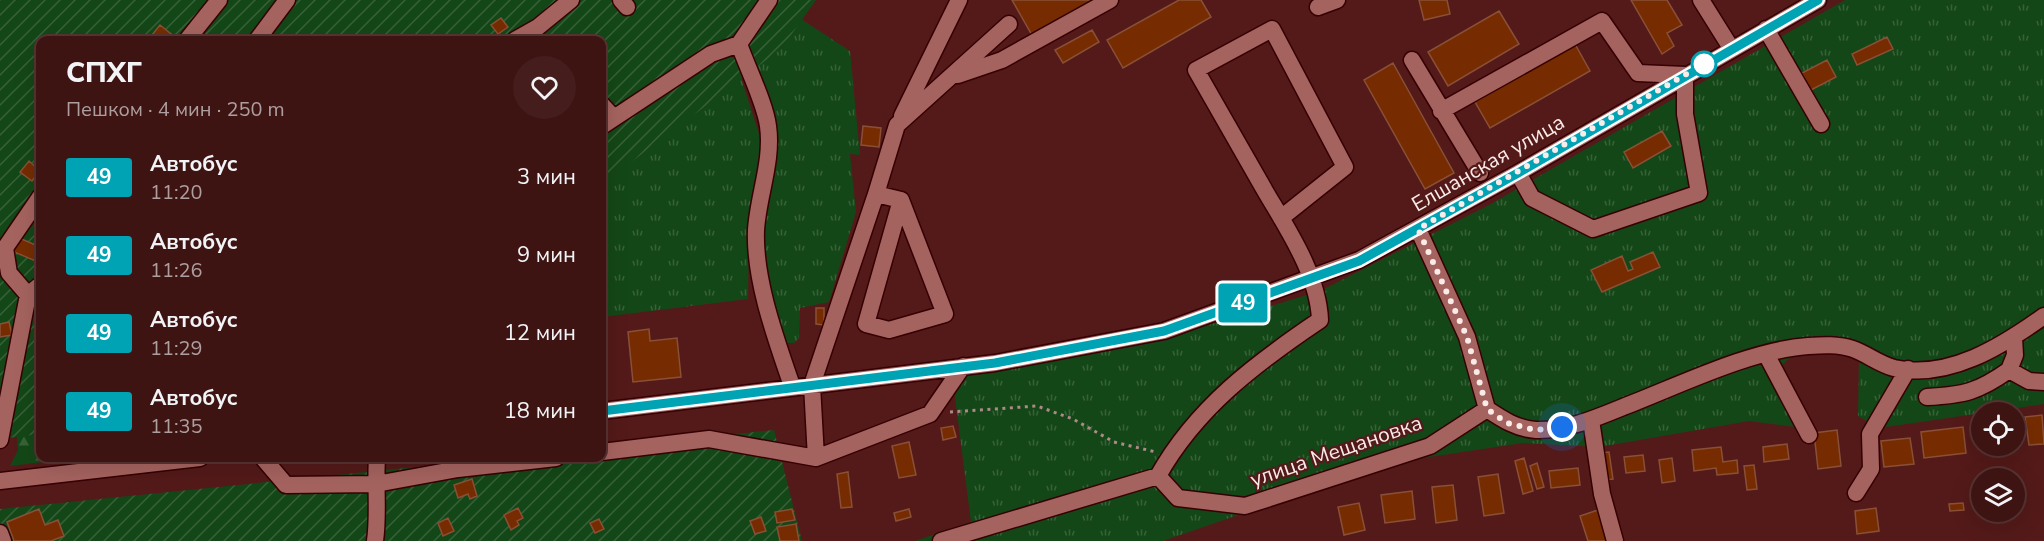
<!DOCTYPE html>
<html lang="ru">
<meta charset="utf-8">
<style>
body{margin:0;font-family:"Nunito Sans",sans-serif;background:#451d1c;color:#f1f3f6;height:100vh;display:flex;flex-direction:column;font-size:22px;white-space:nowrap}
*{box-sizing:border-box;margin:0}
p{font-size:20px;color:#ad9ea0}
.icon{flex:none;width:33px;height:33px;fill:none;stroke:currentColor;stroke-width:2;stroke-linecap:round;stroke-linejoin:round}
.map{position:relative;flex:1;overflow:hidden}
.drawer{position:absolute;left:36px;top:36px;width:570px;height:426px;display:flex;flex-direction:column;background:#3e1413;border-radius:12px;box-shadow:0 6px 24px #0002,0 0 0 2px #573333}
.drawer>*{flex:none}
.badge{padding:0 12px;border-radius:4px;font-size:21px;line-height:39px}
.controls{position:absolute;left:1971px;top:402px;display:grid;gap:12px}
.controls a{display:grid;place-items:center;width:54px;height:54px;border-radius:50%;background:#3e1413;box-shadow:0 6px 24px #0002,0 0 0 2px #573333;font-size:30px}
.you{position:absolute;width:30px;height:30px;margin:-15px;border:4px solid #fff;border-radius:50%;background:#1a73e8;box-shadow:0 0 0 9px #1a73e833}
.map>.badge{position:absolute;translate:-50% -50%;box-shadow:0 0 0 3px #fff}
.round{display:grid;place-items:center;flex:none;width:63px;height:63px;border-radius:32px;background:#451d1c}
.overview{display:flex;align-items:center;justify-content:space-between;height:102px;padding:0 30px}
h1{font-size:28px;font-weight:800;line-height:45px}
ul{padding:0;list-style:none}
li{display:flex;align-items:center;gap:18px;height:78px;padding:0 30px}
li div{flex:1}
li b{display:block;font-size:22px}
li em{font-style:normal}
li .badge{min-width:66px;font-weight:700;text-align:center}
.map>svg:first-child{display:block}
.grass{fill:url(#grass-tufts)}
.forest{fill:url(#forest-firs)}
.garden{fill:url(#garden-furrows)}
.building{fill:#762c00;stroke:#895037;stroke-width:1.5}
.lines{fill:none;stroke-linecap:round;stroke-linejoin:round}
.minor-casing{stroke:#360003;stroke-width:19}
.path{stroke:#ad8a89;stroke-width:3;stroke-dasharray:3 4.5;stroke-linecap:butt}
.minor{stroke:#a5635f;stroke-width:16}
.line-casing{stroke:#fff;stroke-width:14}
.line{stroke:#00a3b4;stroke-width:9}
.walk{stroke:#faebe9;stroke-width:6;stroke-dasharray:0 10.8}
.stop-dot{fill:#fff;stroke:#00a3b4;stroke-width:3}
.labels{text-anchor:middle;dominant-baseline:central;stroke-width:4.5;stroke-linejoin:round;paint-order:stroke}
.street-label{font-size:21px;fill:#faebe9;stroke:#531a19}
</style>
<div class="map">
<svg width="2044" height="541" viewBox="0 0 2044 541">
<defs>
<pattern id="grass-tufts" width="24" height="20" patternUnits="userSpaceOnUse" patternTransform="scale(1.5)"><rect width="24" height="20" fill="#144717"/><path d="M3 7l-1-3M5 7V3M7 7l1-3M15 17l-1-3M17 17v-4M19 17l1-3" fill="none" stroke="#376239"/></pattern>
<pattern id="forest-firs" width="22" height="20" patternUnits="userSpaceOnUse" patternTransform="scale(1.5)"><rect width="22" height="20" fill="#144717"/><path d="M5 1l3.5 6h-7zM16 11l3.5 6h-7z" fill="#376239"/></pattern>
<pattern id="garden-furrows" width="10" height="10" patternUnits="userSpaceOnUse" patternTransform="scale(1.5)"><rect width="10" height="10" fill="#144717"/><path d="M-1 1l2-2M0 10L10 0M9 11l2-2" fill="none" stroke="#376239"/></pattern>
</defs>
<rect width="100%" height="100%" fill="#531a19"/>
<path class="grass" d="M 1845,0 L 2044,0 L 2044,404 L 1879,428 L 1858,416 L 1859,358 L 1799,349 L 1782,365 L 1796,427 L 1749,421 L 1599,447 L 1523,443 L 1429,457 L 1354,475 L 1163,541 L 915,541 L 971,522 L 952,374 L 1165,338 L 1320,291 L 1489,205 Z
M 775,2 L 850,51 L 860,155 L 850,154 L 856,212 L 829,302 L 800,308 L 799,338 L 794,343 L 786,343 L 772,304 L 763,231 L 774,122 L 748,52 Z
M 741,78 L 761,140 L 749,235 L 748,299 L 602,317 L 602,136 Z"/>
<path class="forest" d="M 40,362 L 40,458 L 77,458 L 10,466 L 18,450 L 16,427 Z"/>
<path class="garden" d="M 0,0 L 816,0 L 781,49 L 602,184 L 602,40 L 40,40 L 40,434 L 0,439 Z
M 774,430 L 802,541 L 0,541 L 0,509 L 505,458 L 602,458 L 602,448 Z"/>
<path class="building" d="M 1012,0 L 1101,0 L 1033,37 Z
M 1179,0 L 1201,0 L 1211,17 L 1123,68 L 1107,40 Z
M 1419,0 L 1447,0 L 1450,14 L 1424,20 Z
M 1631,0 L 1667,0 L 1682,25 L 1667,33 L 1674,46 L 1662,54 Z
M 1499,11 L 1519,44 L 1448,86 L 1428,52 Z
M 501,18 L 508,27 L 498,34 L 491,25 Z
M 160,25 L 175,37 L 172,40 L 148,40 Z
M 1092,30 L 1099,42 L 1063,63 L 1055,50 Z
M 1887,37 L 1893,49 L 1857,65 L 1852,54 Z
M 1575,44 L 1590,71 L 1490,128 L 1475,102 Z
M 1827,60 L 1836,77 L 1811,90 L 1802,73 Z
M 1393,63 L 1454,173 L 1425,189 L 1364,80 Z
M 863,126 L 881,128 L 879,147 L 861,145 Z
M 1662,131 L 1671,146 L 1633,168 L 1624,152 Z
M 29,161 L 40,171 L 32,181 L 20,172 Z
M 17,237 L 40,247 L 38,262 L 12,251 Z
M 1653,252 L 1660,267 L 1602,292 L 1591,270 L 1622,256 L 1628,271 L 1633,269 L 1630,262 Z
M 816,308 L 824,308 L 824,325 L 816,324 Z
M 9,322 L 12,335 L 0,337 L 0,324 Z
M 649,329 L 650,341 L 677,338 L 681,377 L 633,382 L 628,332 Z
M 2042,415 L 2044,444 L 2029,445 L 2025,417 Z
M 953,426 L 956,437 L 943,440 L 941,428 Z
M 1963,427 L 1966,453 L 1924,458 L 1921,432 Z
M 1837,430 L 1841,466 L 1818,469 L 1814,433 Z
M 1910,438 L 1914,464 L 1884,467 L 1881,441 Z
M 909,442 L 916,475 L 899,478 L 892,446 Z
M 1787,444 L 1789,459 L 1764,462 L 1763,447 Z
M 1721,447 L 1723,462 L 1737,460 L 1738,473 L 1717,475 L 1716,468 L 1694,471 L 1692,450 Z
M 1609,452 L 1613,479 L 1604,480 L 1600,453 Z
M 1643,455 L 1645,471 L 1626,473 L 1624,457 Z
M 1524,458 L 1533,491 L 1523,494 L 1515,461 Z
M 1672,458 L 1675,481 L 1662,483 L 1659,460 Z
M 1537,463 L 1544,487 L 1537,489 L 1530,466 Z
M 1754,465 L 1757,489 L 1747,490 L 1744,466 Z
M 1578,468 L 1580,485 L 1551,488 L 1549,471 Z
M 848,472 L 852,507 L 841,508 L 837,474 Z
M 1498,474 L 1504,513 L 1484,516 L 1478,477 Z
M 472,479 L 477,496 L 470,499 L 468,494 L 458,498 L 454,485 Z
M 1453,485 L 1457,520 L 1436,523 L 1432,487 Z
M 1412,491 L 1415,519 L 1385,523 L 1381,495 Z
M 1359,503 L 1365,530 L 1344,535 L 1338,507 Z
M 1963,503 L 1964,510 L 1950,511 L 1949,504 Z
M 518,508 L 523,518 L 517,521 L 519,525 L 511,530 L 504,515 Z
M 1876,508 L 1879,531 L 1857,534 L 1855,511 Z
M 39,509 L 45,525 L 58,520 L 64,536 L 51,541 L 14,541 L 7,522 Z
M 792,509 L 795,520 L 777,523 L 775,512 Z
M 909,509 L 911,517 L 896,521 L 894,513 Z
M 1598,510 L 1608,541 L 1588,541 L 1580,516 Z
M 761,517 L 766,531 L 755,534 L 750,521 Z
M 448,518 L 454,531 L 443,536 L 438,523 Z
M 599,519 L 604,529 L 595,533 L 590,523 Z
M 796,524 L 799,541 L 780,541 L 777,527 Z"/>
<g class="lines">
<g class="minor-casing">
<path id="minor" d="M 621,0 L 627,7
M 769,0 L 739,44 C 747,67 765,103 768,126 C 773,161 758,196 756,230 C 754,280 776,339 792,386
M 1701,0 L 1731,48
M 1318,7 L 1337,0
M 1766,29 L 1821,124
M 187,40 L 219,0
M 257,40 L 287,0
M 515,40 L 538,27 L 571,0
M 1412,60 L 1480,173
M 958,75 L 1002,60 L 1110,0
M 602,105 L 614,118
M 1441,111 L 1602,21 L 1638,73 L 1685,75 L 1685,114 L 1699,193 L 1593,229 L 1532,198 L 1518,173
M 902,116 L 959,0
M 602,126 L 711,54 L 739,44
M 876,194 L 897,125 L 1009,24
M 1418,229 L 1467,337 L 1487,409
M 28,295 L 9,273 L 5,248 L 40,197
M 2014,338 L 2015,355 L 2009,370 L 2029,381 L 2044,382
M 1766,354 L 1809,435
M 1927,397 C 1964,395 1978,392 2009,370
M 602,411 L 995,363 L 1164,331 L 1359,260 L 1518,173 L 1818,0
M 1591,420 L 1602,494 L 1615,541
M 0,440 L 28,295 L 40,285
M 602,452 L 709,439 L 816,458 L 930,414 L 963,366
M 263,458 L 286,485 L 376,484 L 458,469 L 556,458
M 816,458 L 812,385 L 876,194 L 901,200 L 945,314 L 889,330 L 866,324 L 901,200
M 1158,476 C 1196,408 1256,363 1320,320 C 1318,271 1283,223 1260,182 C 1239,145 1217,107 1196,70 L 1272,29 L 1345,167 L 1281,218
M 0,481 L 200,458
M 1856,493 L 1871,469 L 1870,434 L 1908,369
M 0,533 L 3,541
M 375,541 C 379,513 375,486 377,458
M 941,541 L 1158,476 L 1178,498 L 1245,506 L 1430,446 L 1487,409 C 1502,419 1517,429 1536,430 C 1566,431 1596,418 1623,407 C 1678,386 1750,350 1808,346 C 1823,345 1838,344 1853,349 C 1867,354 1879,364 1894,368 C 1949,380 2002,346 2044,316"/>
</g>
<path class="path" d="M 950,412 L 1037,406 L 1073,419 L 1114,442 L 1156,452"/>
<use href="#minor" class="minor"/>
</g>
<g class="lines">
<g class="line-casing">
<path id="line" d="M 602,411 L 995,363 L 1164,331 L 1359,261 L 1518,173 L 1818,0"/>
</g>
<use href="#line" class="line"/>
<path class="walk" d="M 1562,427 L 1535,430 L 1507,423 L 1487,409 L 1467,337 L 1418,229 L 1704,64"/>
</g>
<circle class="stop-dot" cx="1704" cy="64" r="12"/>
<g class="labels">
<g class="street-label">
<text transform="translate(1488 163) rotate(-30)">Елшанская улица</text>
<text transform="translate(1336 451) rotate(-19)">улица Мещановка</text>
</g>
</g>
</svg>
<div class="controls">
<a><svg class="icon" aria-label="locate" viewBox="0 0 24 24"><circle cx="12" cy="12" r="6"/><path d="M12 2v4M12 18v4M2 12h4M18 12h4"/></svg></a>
<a><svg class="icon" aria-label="layers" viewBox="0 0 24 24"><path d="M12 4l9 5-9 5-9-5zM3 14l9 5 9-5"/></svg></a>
</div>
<div class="you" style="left:1562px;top:427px"></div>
<b class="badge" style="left:1243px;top:303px;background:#00a3b4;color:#fff">49</b>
<section class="drawer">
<div class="overview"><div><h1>СПХГ</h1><p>Пешком · 4 мин · 250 m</p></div><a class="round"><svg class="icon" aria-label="heart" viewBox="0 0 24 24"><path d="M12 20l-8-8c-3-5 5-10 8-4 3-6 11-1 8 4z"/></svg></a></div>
<ul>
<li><span class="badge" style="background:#00a3b4;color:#fff">49</span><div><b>Автобус</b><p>11:20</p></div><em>3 мин</em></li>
<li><span class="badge" style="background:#00a3b4;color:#fff">49</span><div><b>Автобус</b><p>11:26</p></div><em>9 мин</em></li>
<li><span class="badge" style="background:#00a3b4;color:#fff">49</span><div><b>Автобус</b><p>11:29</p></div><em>12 мин</em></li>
<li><span class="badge" style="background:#00a3b4;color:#fff">49</span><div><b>Автобус</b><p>11:35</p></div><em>18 мин</em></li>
</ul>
</section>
</div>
